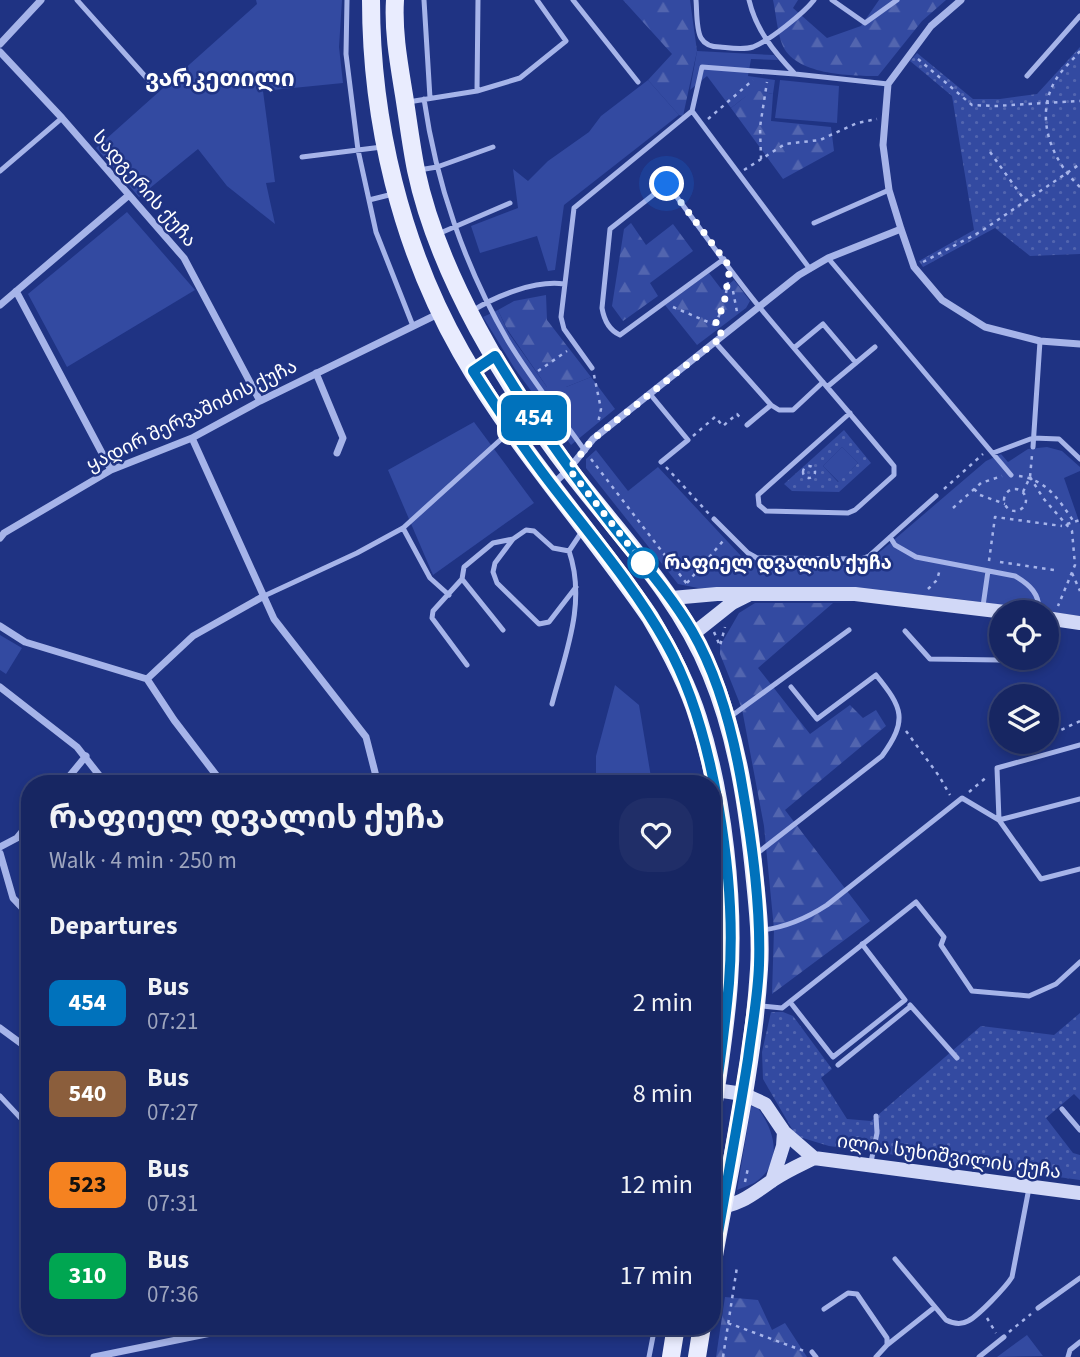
<!DOCTYPE html>
<meta charset="utf-8">
<style>
body{margin:0;font-family:"Source Sans 3","Noto Sans Georgian",sans-serif;background:#202e68;color:#f1f3f6;height:100vh;display:flex;flex-direction:column;font-size:26px;white-space:nowrap}
*{box-sizing:border-box;margin:0}
p{font-size:23px;color:#9ea5be}
.icon{flex:none;width:38px;height:38px;fill:none;stroke:currentColor;stroke-width:2;stroke-linecap:round;stroke-linejoin:round}
.map{position:relative;flex:1;overflow:hidden}
.panel{position:absolute;left:21px;top:775px;width:700px;height:560px;display:flex;flex-direction:column;background:#172662;border-radius:28px;box-shadow:0 4px 10px #0003,0 0 0 2px #364377}
.panel>*{flex:none}
.badge{padding:0 14px;border-radius:10px;font-size:24px;line-height:46px}
.controls{position:absolute;left:989px;top:600px;display:grid;gap:14px}
.controls a{display:grid;place-items:center;width:70px;height:70px;border-radius:50%;background:#172662;box-shadow:0 4px 10px #0003,0 0 0 2px #364377;font-size:35px}
.you{position:absolute;width:35px;height:35px;margin:-18px;border:5px solid #fff;border-radius:50%;background:#1a73e8;box-shadow:0 0 0 10px #1a73e833}
.map>.badge{position:absolute;translate:-50% -50%;box-shadow:0 0 0 4px #fff}
h2{padding:0 28px;font-size:26px;line-height:63px}
.round{display:grid;place-items:center;flex:none;width:74px;height:74px;border-radius:28px;background:#202e68}
.summary{display:flex;align-items:center;justify-content:space-between;height:119px;padding:0 28px}
h1{font-size:33px;font-weight:700;line-height:52px}
ul{padding:0;list-style:none}
li{display:flex;align-items:center;gap:21px;height:91px;padding:0 28px}
li div{flex:1}
li b{display:block;font-size:26px}
li em{font-style:normal}
li .badge{min-width:77px;font-weight:700;text-align:center}
.map>svg:first-child{display:block}
.green{fill:#334aa1}
.forest{fill:url(#forest-firs)}
.park{fill:url(#park-dots);fill-rule:evenodd}
.lines{fill:none;stroke-linecap:round;stroke-linejoin:round}
.path{stroke:#a6b4e9;stroke-width:2.5;stroke-dasharray:3.5 5;stroke-linecap:butt}
.lane{stroke:#a6b4e9;stroke-width:5}
.street{stroke:#a6b4e9;stroke-width:7}
.secondary{stroke:#d1d8f7;stroke-width:14}
.primary{stroke:#e9ecfe;stroke-width:18}
.line-casing{stroke:#fff;stroke-width:16}
.line{stroke:#0072bc;stroke-width:10}
.walk{stroke:#fff;stroke-width:7;stroke-dasharray:0 12.6}
.stop-dot{fill:#fff;stroke:#0072bc;stroke-width:3.5}
.labels{text-anchor:middle;dominant-baseline:central;stroke-width:5;stroke-linejoin:round;paint-order:stroke}
.street-label{font-size:19px;fill:#fff;stroke:#1f3383}
.stop-label{font-size:19px;font-weight:bold;fill:#fff;stroke:#1f3383;text-anchor:start}
.quarter-label{font-size:23px;font-weight:bold;fill:#fff;stroke:#1f3383}
</style>
<div class="map">
<svg width="1080" height="1357" viewBox="0 0 1080 1357">
<defs>
<pattern id="forest-firs" width="22" height="20" patternUnits="userSpaceOnUse" patternTransform="scale(1.75)"><rect width="22" height="20" fill="#334aa1"/><path d="M5 1l3.5 6h-7zM16 11l3.5 6h-7z" fill="#5265af"/></pattern>
<pattern id="park-dots" width="8" height="8" patternUnits="userSpaceOnUse" patternTransform="scale(1.75)"><rect width="8" height="8" fill="#334aa1"/><path d="M2 2h.1M6 6h.1" fill="none" stroke="#5265af" stroke-width="1.8" stroke-linecap="round"/></pattern>
</defs>
<rect width="100%" height="100%" fill="#1f3383"/>
<path class="green" d="M 256,0 L 342,0 L 339,47 L 343,83 L 263,91 L 275,182 L 266,183 L 275,224 L 227,186 L 198,149 L 139,197 L 96,148 L 257,4 Z
M 697,51 L 774,55 L 778,60 L 751,59 L 748,76 L 775,80 L 773,94 C 751,89 748,95 731,108 L 707,76 L 690,90 Z
M 648,80 L 679,115 L 564,205 L 555,270 L 548,271 L 537,236 L 480,253 L 471,226 L 518,208 L 513,169 L 528,181 L 548,161 L 589,132 L 601,116 Z
M 780,80 L 839,86 L 837,123 L 775,118 Z
M 127,212 L 195,290 L 67,367 L 28,294 Z
M 498,310 L 508,332 L 547,387 L 566,387 L 591,377 L 615,409 L 571,445 L 515,369 L 483,317 Z
M 474,422 L 534,503 L 433,575 L 388,470 Z
M 842,447 L 858,463 L 839,482 L 823,466 Z
M 1047,447 L 1062,451 L 1080,467 L 1080,471 L 1064,478 L 1080,524 L 1080,616 L 958,599 L 864,589 L 698,588 L 678,584 L 586,468 L 586,459 L 596,450 L 628,491 L 658,467 L 743,558 C 779,564 833,569 868,562 L 986,461 L 1001,454 L 1008,462 L 1028,449 Z
M 0,635 L 22,648 L 6,674 L 0,670 Z
M 615,685 L 639,705 L 651,777 L 617,784 L 596,784 L 596,756 Z
M 751,1106 L 758,1108 C 774,1130 784,1161 757,1181 C 752,1185 743,1187 737,1190 Z
M 1027,1335 L 1043,1356 L 997,1357 Z"/>
<path class="forest" d="M 623,0 L 690,0 L 697,51 L 683,116 L 679,115 L 648,80 L 672,54 Z
M 773,0 L 798,0 L 793,8 L 827,38 L 861,26 L 879,0 L 946,0 L 922,21 L 878,76 C 850,76 794,75 782,44 C 777,30 776,14 773,0 Z
M 759,91 L 773,94 L 771,121 L 831,127 L 834,151 L 783,179 L 731,108 L 750,93 Z
M 631,223 L 646,245 L 673,224 L 693,251 L 650,283 L 658,296 L 623,321 L 612,306 L 624,229 Z
M 709,273 L 722,290 L 734,280 L 750,301 L 746,308 L 697,345 L 665,305 Z
M 546,295 L 547,320 L 591,377 L 566,387 L 547,387 L 507,329 L 498,310 L 514,301 Z
M 755,603 L 833,603 L 758,668 L 810,734 L 850,705 L 863,718 L 876,710 L 886,726 L 785,810 L 870,921 L 772,994 L 774,929 L 764,826 L 742,709 L 720,654 L 720,646 L 739,613 Z
M 725,1297 L 758,1300 L 772,1330 L 785,1323 L 807,1357 L 716,1357 Z"/>
<path class="park" d="M 1080,47 L 1080,254 L 1030,256 L 995,228 L 923,267 L 919,261 L 974,230 L 952,96 L 910,61 L 917,53 L 973,99 L 1000,99 L 1037,94 Z
M 844,430 L 871,463 L 839,492 L 792,491 L 784,484 ZM 842,447 L 858,463 L 838,482 L 823,466 Z
M 771,1012 L 783,1012 L 793,1016 L 832,1069 L 821,1078 L 847,1119 L 871,1121 L 981,1026 L 1054,1035 L 1080,1013 L 1080,1100 L 1074,1094 L 1046,1118 L 1073,1153 L 1080,1155 L 1080,1180 L 829,1146 L 796,1136 L 763,1079 L 762,1052 Z"/>
<g class="lines">
<path class="path" d="M 1080,51 C 1072,61 1061,70 1055,81 C 1034,118 1052,161 1080,187
M 918,59 L 972,105 L 996,106 L 1080,101
M 708,119 L 753,80
M 990,152 L 1026,202
M 761,159 L 760,127 L 767,82
M 744,170 L 785,144 L 820,140 L 857,123 L 877,119
M 923,262 L 980,232 L 1080,164
M 733,291 L 737,312
M 673,307 L 715,325
M 715,325 L 724,304 L 728,282
M 538,371 L 567,351
M 594,375 L 601,409 L 598,423
M 693,436 L 715,417 L 723,426 L 737,414 L 742,420
M 591,459 L 687,584
M803 472a6 6 0 1 1 12 0a6 6 0 1 1-12 0Z
M 666,467 L 709,514
M 1019,476 C 1047,480 1059,500 1074,522
M 1030,477 L 1043,498 L 1072,531 L 1075,565 L 1058,606
M 944,489 L 983,454
M 974,489 L 980,495 L 1005,504
M1004 500a11 11 0 1 1 22 0a11 11 0 1 1-22 0Z
M 1023,492 L 1030,477 L 1032,455
M 953,508 L 981,483 L 1002,476
M 1067,524 L 1080,520
M 989,561 L 995,517 L 1062,526
M 1000,562 L 1054,570
M 1072,573 L 1080,591
M 687,583 L 723,541
M 928,589 L 937,580 L 940,569
M 714,632 L 720,646 L 725,627
M 906,731 L 939,776 L 950,795
M 1046,737 L 1080,721
M 1025,750 L 1037,742
M 969,792 L 988,776
M 745,1182 L 748,1168
M 987,1318 L 996,1333
M 728,1323 L 804,1351
M 1009,1332 L 1031,1314
M 723,1357 L 737,1267"/>
<path class="lane" d="M 77,0 L 152,84
M 347,0 L 346,54 L 358,150 L 376,232 L 413,326
M 424,0 L 430,98
M 573,0 L 638,82
M 696,0 C 697,11 696,29 701,38 C 705,45 713,47 720,47 C 731,48 743,50 753,47 C 769,41 804,13 814,0
M 749,0 C 756,30 774,52 795,74 L 888,84
M 832,0 L 865,23 L 897,0
M 1027,76 L 1080,16
M 477,91 L 478,0
M 424,99 C 436,183 465,267 508,341 C 531,379 559,414 585,451
M 408,102 L 477,91 L 520,78 L 566,41 L 537,0
M 692,111 L 810,269
M 302,157 L 382,147
M 419,170 L 437,167 L 493,147
M 0,171 L 62,118
M 369,200 L 393,194
M 814,223 L 889,190
M 438,234 L 510,203
M 828,258 L 1011,475
M 724,259 L 620,335 C 609,330 604,320 602,308 L 610,229 L 667,184 C 699,226 728,269 761,309 C 805,362 850,413 894,466 L 894,475 L 855,510 L 848,513 L 766,511 L 759,505 L 758,495 L 850,413
M 472,311 C 496,296 535,280 564,284
M 715,342 L 771,405
M 794,348 L 823,324 L 856,363
M 592,368 L 564,329 L 561,317 L 574,208 L 692,111 L 702,67 L 795,74
M 827,387 L 875,347
M 650,394 L 688,440 L 661,462
M 747,425 L 771,405 L 779,410 L 793,410 L 823,382
M 1033,447 L 1040,341
M 993,453 L 1033,438 L 1059,439 L 1080,459
M 714,519 L 748,553 L 757,558 L 861,559 L 869,556 L 936,496
M 403,528 L 430,578 L 449,595
M 890,537 L 895,545 L 916,557 L 1015,576 C 1030,585 1040,594 1039,612
M 569,551 L 553,548 L 534,531 L 526,530 L 513,539 L 495,563 L 493,572 L 497,583 L 539,624 L 549,622 L 576,587
M 569,551 L 583,530
M 462,579 L 433,611 L 432,618 L 467,665
M 264,596 L 357,553 L 403,528 L 509,432
M 983,606 L 988,571
M 503,630 L 462,579 L 464,567 L 493,543 L 513,539
M 905,631 L 930,659 L 1000,660 L 1001,647
M 552,704 C 565,654 587,603 569,551
M 730,717 L 849,630
M 1080,745 L 997,768 L 999,820 L 1041,879 L 1080,869
M 755,855 L 882,756 C 908,720 903,708 876,675 L 817,719 L 791,687
M 763,930 C 787,927 807,918 827,905 L 962,798 L 999,820 L 1080,799
M 790,1002 L 833,1057 L 905,1000 L 862,944
M 910,1005 L 957,1058
M 761,1006 L 782,1008 L 916,902 L 944,937 L 941,945 L 972,991 L 1029,996 L 1056,984 L 1080,962
M 838,1065 L 911,1006
M 0,1096 L 28,1126
M 1062,1109 L 1080,1130
M 871,1162 L 877,1133 L 876,1116
M 895,1259 L 946,1320 C 952,1323 961,1325 968,1321 C 978,1316 1006,1287 1012,1277 L 1029,1188
M 1038,1308 L 1080,1278
M 824,1309 L 848,1293 L 857,1294 L 887,1338 L 887,1345 L 876,1357
M 887,1345 L 935,1307
M 812,1352 L 816,1357
M 649,1357 L 655,1326
M 979,1357 L 1004,1337
M 1068,1357 L 1070,1350 L 1080,1342"/>
<path class="street" d="M 961,0 L 931,26 L 888,84 L 883,145 L 889,190 L 901,229 L 914,267 L 942,300 L 985,327 L 1040,341 L 1080,344
M 0,44 L 41,0
M 0,52 L 62,118 L 184,258 L 260,401
M 16,291 L 111,470
M 0,305 L 129,195
M 316,373 L 343,438 L 337,453
M 192,438 L 274,619 L 366,737 L 378,784
M 552,485 L 569,469 L 593,439 L 799,275 L 828,258 L 901,229
M 0,538 L 4,533 L 111,470 L 192,438 L 260,401 L 440,313
M 0,626 L 25,642 L 147,679 L 174,720 L 223,784
M 147,679 L 193,636 L 264,596
M 0,687 L 77,747 L 106,784
M 63,784 L 86,756
M 0,847 L 17,838 L 30,822
M 0,853 L 13,898 L 30,916
M 0,1028 L 30,1050
M 94,1357 L 245,1326"/>
<path class="secondary" d="M 672,598 L 717,594 L 855,594 L 1005,612
M 1046,618 L 1080,623
M 693,634 L 732,603 L 748,595
M 716,1090 L 743,1094 L 765,1104 L 784,1132 L 814,1158
M 772,1181 L 783,1146 L 784,1132
M 712,1208 C 738,1207 753,1194 773,1180 C 786,1171 800,1165 814,1158 L 1080,1193"/>
<path class="primary" d="M 371,0 C 371,121 401,247 461,352 C 515,447 589,528 650,617 C 669,649 687,682 698,718 C 723,795 735,901 729,982 C 726,1026 719,1070 712,1114
M 395,0 C 393,32 399,64 404,95 C 408,120 411,145 416,170 C 438,274 507,388 571,472 C 621,537 680,597 711,674 C 738,739 748,811 755,881 C 758,910 761,940 759,969 C 753,1069 729,1169 712,1267
M 671,1357 L 676,1326
M 697,1357 L 702,1326"/>
</g>
<g class="lines">
<g class="line-casing">
<path id="line" d="M 712,1114 C 719,1071 725,1027 729,983 C 737,884 715,730 666,643 C 634,586 591,536 551,484 C 523,448 498,410 473,371 L 495,356 C 529,413 566,465 606,517 C 635,555 668,590 692,631 C 720,679 734,736 743,791 C 753,848 761,907 759,965 C 758,996 752,1027 748,1059 C 737,1129 724,1198 712,1267"/>
</g>
<use href="#line" class="line"/>
<path class="walk" d="M 643,563 L 569,469 L 593,439 L 723,336 L 715,325 L 724,304 L 730,267 L 667,184"/>
</g>
<circle class="stop-dot" cx="643" cy="563" r="14"/>
<g class="labels">
<g class="street-label">
<text transform="translate(144 189) rotate(49)">სადგერის ქუჩა</text>
<text transform="translate(192 416) rotate(-26)">ყადირ შერვაშიძის ქუჩა</text>
<text transform="translate(949 1157) rotate(8)">ილია სუხიშვილის ქუჩა</text>
</g>
<g class="stop-label">
<text x="664" y="563">რაფიელ დვალის ქუჩა</text>
</g>
<g class="quarter-label">
<text x="220" y="78">ვარკეთილი</text>
</g>
</g>
</svg>
<div class="controls">
<a><svg class="icon" aria-label="locate" viewBox="0 0 24 24"><circle cx="12" cy="12" r="6"/><path d="M12 2v4M12 18v4M2 12h4M18 12h4"/></svg></a>
<a><svg class="icon" aria-label="layers" viewBox="0 0 24 24"><path d="M12 4l9 5-9 5-9-5zM3 14l9 5 9-5"/></svg></a>
</div>
<div class="you" style="left:667px;top:184px"></div>
<b class="badge" style="left:534px;top:418px;background:#0072bc;color:#fff">454</b>
<section class="panel">
<div class="summary"><div><h1>რაფიელ დვალის ქუჩა</h1><p>Walk · 4 min · 250 m</p></div><a class="round"><svg class="icon" aria-label="heart" viewBox="0 0 24 24"><path d="M12 20l-8-8c-3-5 5-10 8-4 3-6 11-1 8 4z"/></svg></a></div>
<h2>Departures</h2>
<ul>
<li><span class="badge" style="background:#0072bc;color:#fff">454</span><div><b>Bus</b><p>07:21</p></div><em>2 min</em></li>
<li><span class="badge" style="background:#8b5e3c;color:#fff">540</span><div><b>Bus</b><p>07:27</p></div><em>8 min</em></li>
<li><span class="badge" style="background:#f58220;color:#111">523</span><div><b>Bus</b><p>07:31</p></div><em>12 min</em></li>
<li><span class="badge" style="background:#00a651;color:#fff">310</span><div><b>Bus</b><p>07:36</p></div><em>17 min</em></li>
</ul>
</section>
</div>
